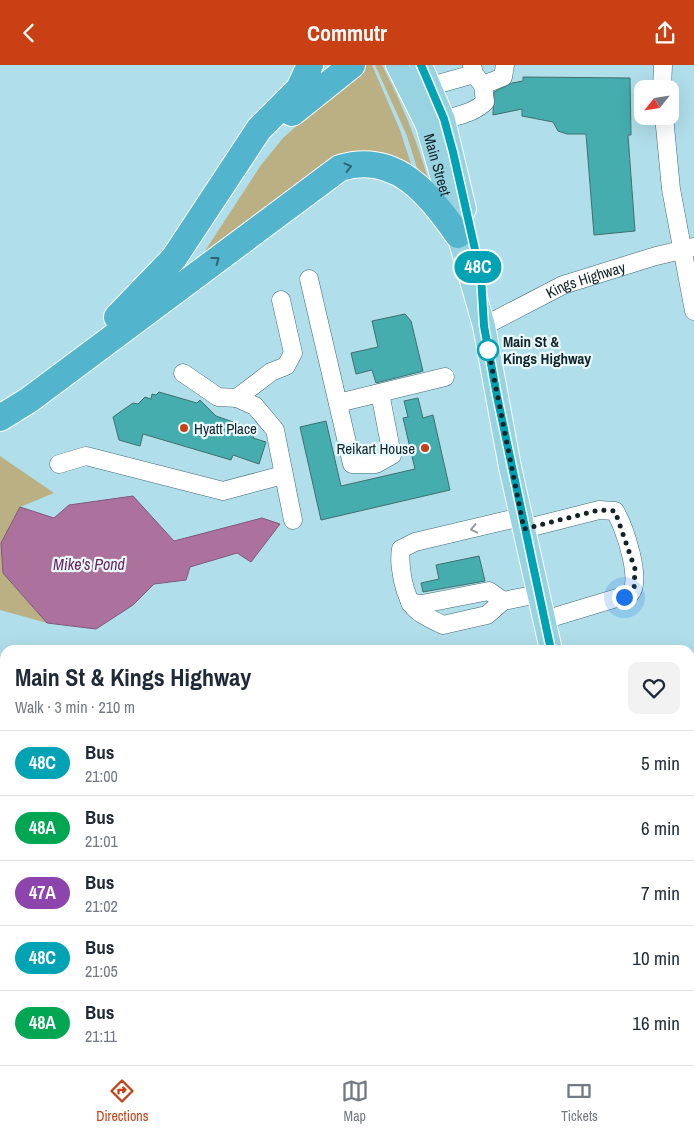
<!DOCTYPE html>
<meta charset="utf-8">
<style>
body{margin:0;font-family:"Archivo Narrow",sans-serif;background:#f2f2f3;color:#1f2937;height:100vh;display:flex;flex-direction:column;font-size:19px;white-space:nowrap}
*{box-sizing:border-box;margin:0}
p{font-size:16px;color:#747a83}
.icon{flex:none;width:28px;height:28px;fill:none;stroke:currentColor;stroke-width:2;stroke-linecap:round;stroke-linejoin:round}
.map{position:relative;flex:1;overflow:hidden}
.panel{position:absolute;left:0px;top:580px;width:695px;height:420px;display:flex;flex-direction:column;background:#fff;border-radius:15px 15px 0 0;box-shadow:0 5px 20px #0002}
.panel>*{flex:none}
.badge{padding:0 10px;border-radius:16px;font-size:18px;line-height:32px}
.needle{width:32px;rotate:240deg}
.buttons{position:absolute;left:634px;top:15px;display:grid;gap:10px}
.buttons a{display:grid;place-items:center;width:45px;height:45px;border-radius:10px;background:#fff;box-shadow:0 5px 20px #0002;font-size:25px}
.you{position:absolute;width:25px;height:25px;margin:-12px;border:4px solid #fff;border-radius:50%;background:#1a73e8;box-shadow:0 0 0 8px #1a73e833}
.map>.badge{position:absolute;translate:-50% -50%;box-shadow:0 0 0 2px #fff}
.round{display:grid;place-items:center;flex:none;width:52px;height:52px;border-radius:10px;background:#f2f2f3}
.head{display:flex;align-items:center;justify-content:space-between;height:85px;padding:0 15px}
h1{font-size:24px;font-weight:800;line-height:38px}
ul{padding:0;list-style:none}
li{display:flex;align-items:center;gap:15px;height:65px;padding:0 15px;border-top:1px solid #e0e1e3}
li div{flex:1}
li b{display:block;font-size:19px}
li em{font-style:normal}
li .badge{min-width:55px;font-weight:700;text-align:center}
header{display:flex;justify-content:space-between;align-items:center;height:65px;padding:0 15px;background:#c84014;color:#fff;font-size:22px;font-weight:800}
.menu{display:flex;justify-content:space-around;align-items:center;height:70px;border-top:1px solid #e0e1e3;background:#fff;font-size:14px;color:#747a83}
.menu a{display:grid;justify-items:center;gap:2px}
.menu .selected{color:#c84014}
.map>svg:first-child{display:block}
.green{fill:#bab084}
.water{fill:#ac719d;stroke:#7e5a7a}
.building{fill:#45adae;stroke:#416f6f}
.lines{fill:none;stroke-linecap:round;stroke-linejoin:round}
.minor-casing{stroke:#406a75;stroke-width:19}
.major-casing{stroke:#fff;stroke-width:24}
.highway-casing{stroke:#fff;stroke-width:28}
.minor{stroke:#fff;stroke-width:18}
.major{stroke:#98d3e1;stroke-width:22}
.highway{stroke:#53b5cd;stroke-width:26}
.oneway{stroke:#306573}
.oneway2{stroke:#959c9f}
.line-casing{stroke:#fff;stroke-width:11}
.line{stroke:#00a3b4;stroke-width:8}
.walk{stroke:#132429;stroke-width:5;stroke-dasharray:0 9}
.stop-dot{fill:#fff;stroke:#00a3b4;stroke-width:2.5}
.poi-dot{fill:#c84014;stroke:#e8faff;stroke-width:2}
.labels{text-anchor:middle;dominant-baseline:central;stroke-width:4.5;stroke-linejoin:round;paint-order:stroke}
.street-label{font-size:15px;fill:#132429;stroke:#e8faff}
.stop-label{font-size:15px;font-weight:bold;fill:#132429;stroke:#e8faff;text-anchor:start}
.poi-label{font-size:15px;fill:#132429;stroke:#e8faff;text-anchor:start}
.water-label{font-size:16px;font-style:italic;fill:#6c245e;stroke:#e8faff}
</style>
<header><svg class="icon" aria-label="back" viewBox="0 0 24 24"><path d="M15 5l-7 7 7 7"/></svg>Commutr<svg class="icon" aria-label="share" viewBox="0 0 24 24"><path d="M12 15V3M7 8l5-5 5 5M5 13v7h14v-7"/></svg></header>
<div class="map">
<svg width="694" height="1000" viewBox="0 0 694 1000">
<rect width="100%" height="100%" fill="#b0deea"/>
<path class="green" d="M 365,0 L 372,0 L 400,65 L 414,108 L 377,93 L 201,192 L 261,100 L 283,73 Z
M 375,0 L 382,0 C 402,38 417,76 429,117 L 418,106 L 407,71 Z
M 0,391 L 54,428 L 20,442 L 3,508 L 47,558 L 0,545 Z"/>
<path class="water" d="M 133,431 L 174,476 L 262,453 L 280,459 L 251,497 L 237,488 L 190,502 L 186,515 L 154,519 L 133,540 L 96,564 L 47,558 L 3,508 L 1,478 L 20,442 L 54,453 L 69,440 Z"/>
<path class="building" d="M 523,12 L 630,13 L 631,70 L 628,70 L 635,166 L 594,170 L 586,69 L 567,69 L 558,66 L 553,57 L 522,51 L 522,44 L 493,50 L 494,27 L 512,18 L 523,16 Z
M 405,249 L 411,256 L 423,306 L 376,318 L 372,305 L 356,309 L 351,288 L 378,282 L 372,256 Z
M 159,327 L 197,338 L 200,335 L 216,351 L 256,365 L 253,373 L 266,377 L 259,399 L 233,390 L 231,395 L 143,369 L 140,381 L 119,375 L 113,352 L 133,338 L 138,339 L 145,332 L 151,334 L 152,329 L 156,330 Z
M 418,333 L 423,353 L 433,350 L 450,425 L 321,455 L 300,362 L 326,356 L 341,421 L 415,404 L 403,353 L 408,352 L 404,336 Z
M 479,491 L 485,516 L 423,527 L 421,518 L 439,514 L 436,500 Z"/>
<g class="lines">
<g class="minor-casing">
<g id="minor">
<path d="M 472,0 L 474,9 L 483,20 L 503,12 L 505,0"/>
<path d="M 431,21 L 474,9"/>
<path d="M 662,24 L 663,0"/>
<path d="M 664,51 L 671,124 L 694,246"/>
<path d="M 444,55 C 458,50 474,48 485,37 L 483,20"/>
<path d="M 309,214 L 352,399 L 376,399 L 392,390 L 380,328"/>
<path id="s1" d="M 484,261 L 563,220 L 656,191 L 694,182"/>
<path d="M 183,308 L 218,332 L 237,333 L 271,307 L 286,301 L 293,288 L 281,235"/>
<path d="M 237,333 L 255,341 L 275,365 L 293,455"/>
<path d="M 338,338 L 445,312"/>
<path d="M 59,399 L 86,391 L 223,426 L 283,410"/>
<path d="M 521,452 L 415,477 L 401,484 C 399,496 401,504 403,516 C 410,546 417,547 443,560 L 487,550 L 503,536 L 538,529"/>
<path d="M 524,464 L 599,445 L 615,446 C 624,461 643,516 630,529 L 544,555"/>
<path d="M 410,538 L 422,539 L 489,526 L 503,536"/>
<path d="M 0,712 L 5,710"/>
<path d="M 0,866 L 5,891"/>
<path d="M 690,939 L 694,938"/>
<path d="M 0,984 L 5,983"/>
<path d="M 24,995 L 24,1000"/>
<path d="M 218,995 L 219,1000"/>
<path d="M 417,995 L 417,1000"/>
<path d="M 443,1000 L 449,995"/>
</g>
</g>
<g class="major-casing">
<g id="major">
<path id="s2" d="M 397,0 L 427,61 L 484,261 L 510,402 L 551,585"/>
<path d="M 421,0 L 444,55 L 465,144"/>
<path d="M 627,995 L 627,1000"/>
</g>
</g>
<g class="highway-casing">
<path id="highway" d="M 292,48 L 352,0
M 117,252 L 174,193 L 259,64 L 299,24 L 310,0
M 0,353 L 29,335 L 340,103 C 396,86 429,129 458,170"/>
</g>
<use href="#minor" class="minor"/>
<use href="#major" class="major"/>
<use href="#highway" class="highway"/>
</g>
<defs><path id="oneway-chevron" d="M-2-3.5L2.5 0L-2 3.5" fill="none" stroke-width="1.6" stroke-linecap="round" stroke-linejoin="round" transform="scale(1.25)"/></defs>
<g class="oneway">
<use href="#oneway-chevron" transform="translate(348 102) rotate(-14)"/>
<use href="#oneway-chevron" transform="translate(216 195) rotate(-37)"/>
</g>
<use class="oneway2" href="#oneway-chevron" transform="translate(474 464) rotate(167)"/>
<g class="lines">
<g class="line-casing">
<path id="line" d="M 421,0 L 444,54 L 453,87 L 481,211 L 484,261 L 497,331 L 551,585"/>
</g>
<use href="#line" class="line"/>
<path class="walk" d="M 488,285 L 487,278 L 524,464 L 599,445 L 615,446 L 635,504 L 634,525 L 624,532"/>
</g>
<circle class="stop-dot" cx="488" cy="285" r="10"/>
<g class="poi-dot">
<circle cx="184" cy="363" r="5"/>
<circle cx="425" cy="383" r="5"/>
</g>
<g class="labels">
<g class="street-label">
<text stroke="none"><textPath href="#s2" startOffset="108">Main Street</textPath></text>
<text stroke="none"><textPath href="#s1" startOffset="112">Kings Highway</textPath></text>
</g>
<g class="stop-label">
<text x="503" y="276">Main St &amp;<tspan x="503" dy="17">Kings Highway</tspan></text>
</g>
<g class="poi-label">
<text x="194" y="363">Hyatt Place</text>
<text x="415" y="383" text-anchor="end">Reikart House</text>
</g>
<g class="water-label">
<text x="89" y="499">Mike's Pond</text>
</g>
</g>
</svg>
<div class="buttons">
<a><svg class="needle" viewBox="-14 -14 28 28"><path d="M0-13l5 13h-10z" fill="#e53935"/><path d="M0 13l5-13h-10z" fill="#747a83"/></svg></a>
</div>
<div class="you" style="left:624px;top:532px"></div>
<b class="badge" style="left:478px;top:202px;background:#00a3b4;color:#fff">48C</b>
<section class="panel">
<div class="head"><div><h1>Main St &amp; Kings Highway</h1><p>Walk · 3 min · 210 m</p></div><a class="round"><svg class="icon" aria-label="heart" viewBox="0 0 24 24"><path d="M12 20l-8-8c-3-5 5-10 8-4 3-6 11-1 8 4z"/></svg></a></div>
<ul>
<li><span class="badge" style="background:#00a3b4;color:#fff">48C</span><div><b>Bus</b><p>21:00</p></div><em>5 min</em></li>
<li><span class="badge" style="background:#00a651;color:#fff">48A</span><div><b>Bus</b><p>21:01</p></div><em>6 min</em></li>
<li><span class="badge" style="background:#8e44ad;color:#fff">47A</span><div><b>Bus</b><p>21:02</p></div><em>7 min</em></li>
<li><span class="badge" style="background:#00a3b4;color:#fff">48C</span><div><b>Bus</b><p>21:05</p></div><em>10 min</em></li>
<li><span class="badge" style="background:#00a651;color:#fff">48A</span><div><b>Bus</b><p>21:11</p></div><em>16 min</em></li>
</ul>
</section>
</div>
<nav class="menu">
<a class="selected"><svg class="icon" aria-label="directions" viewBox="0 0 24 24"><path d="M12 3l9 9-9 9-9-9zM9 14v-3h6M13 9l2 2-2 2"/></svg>Directions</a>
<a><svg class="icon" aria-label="map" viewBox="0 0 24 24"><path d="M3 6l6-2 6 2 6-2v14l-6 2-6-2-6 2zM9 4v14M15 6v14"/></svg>Map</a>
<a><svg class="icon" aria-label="tickets" viewBox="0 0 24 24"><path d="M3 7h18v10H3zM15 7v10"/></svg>Tickets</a>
</nav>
